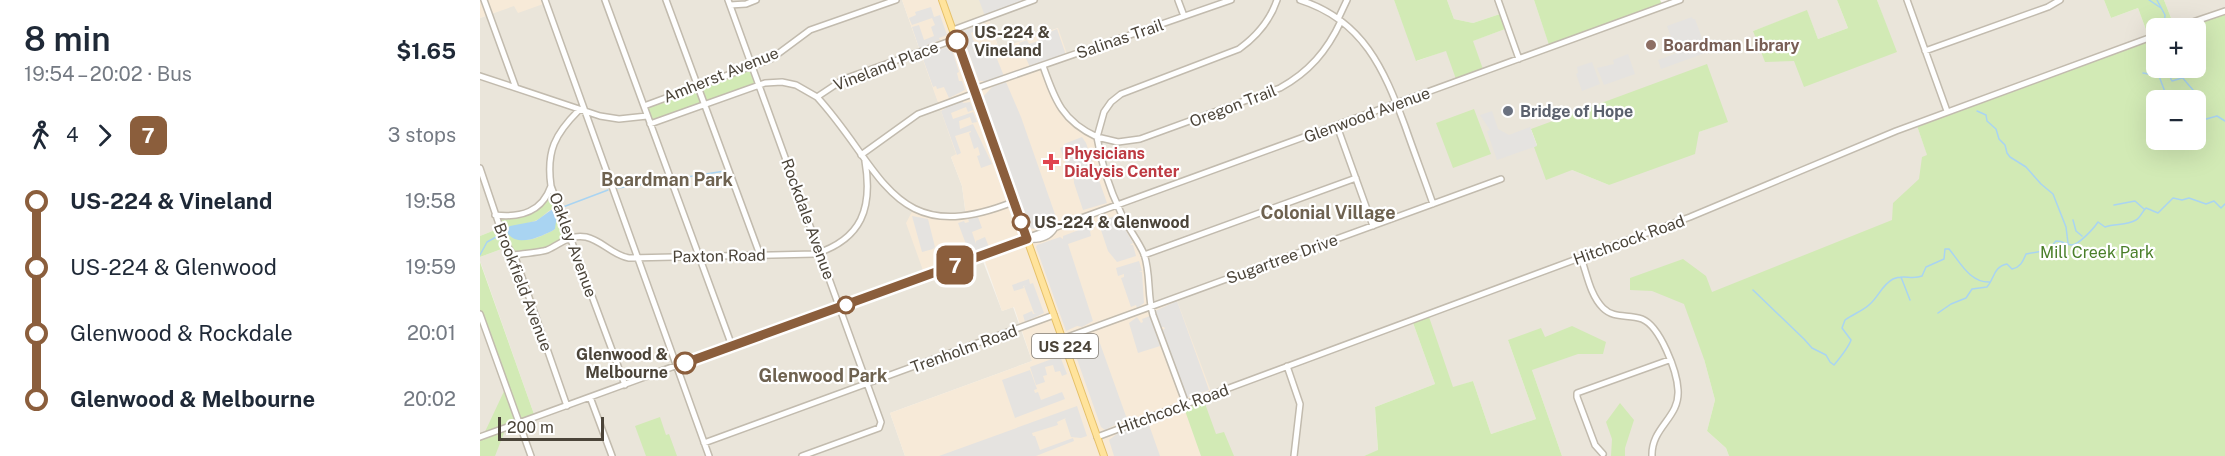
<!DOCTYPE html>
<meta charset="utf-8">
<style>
body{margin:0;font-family:"Public Sans",sans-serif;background:#f2f2f3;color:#1f2937;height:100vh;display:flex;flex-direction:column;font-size:22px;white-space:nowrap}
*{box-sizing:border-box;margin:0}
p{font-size:20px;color:#747a83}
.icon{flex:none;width:33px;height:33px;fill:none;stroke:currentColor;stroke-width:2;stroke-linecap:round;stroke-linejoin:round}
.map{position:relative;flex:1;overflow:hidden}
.sheet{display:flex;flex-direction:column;background:#fff;width:480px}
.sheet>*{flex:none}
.badge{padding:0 12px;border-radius:9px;font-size:21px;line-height:39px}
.tools{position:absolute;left:1666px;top:18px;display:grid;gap:12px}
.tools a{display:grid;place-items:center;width:60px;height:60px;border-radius:9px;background:#fff;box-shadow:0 6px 24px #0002;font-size:30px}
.scale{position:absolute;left:18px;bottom:15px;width:106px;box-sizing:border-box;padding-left:6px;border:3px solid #4b4439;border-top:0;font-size:16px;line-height:21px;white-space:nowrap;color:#4b4439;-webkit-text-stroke:4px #fff;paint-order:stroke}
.map>.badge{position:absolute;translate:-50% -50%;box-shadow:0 0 0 3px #fff}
.legs{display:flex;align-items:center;gap:9px;height:66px;padding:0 24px;font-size:20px}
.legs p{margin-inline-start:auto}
.overview{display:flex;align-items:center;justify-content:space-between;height:102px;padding:0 24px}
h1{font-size:33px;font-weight:600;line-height:45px}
ul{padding:0 24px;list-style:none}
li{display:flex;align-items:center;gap:21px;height:66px;font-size:22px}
li i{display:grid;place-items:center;width:9px;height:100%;margin:0 8px;background:currentColor}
li i::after{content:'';width:15px;height:15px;margin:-8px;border:4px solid;border-radius:50%;background:#fff}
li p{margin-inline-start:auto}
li:first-child i{background:linear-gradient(#0000 50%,currentColor 0)}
li:last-child i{background:linear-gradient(currentColor 50%,#0000 0)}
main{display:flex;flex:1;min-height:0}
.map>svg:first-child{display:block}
.residential{fill:#eae5da;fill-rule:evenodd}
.commercial{fill:#f7ead8}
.education{fill:#efe8d6}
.green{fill:#d2eab5;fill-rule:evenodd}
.parking{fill:#e5e3e0}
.water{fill:#a9d4f2}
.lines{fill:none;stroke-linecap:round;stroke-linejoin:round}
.stream{stroke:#a9d4f2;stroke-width:1.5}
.minor-casing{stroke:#c2bbae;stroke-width:8}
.major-casing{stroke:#e6c16a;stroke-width:8}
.minor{stroke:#fff;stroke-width:5}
.major{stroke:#ffe39c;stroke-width:6}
.line-1-casing{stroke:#fff;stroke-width:14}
.line-1{stroke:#8b5e3c;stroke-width:9}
.stop-1-dot{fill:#fff;stroke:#8b5e3c;stroke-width:3}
.education-dot{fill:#8d6e63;stroke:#fff;stroke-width:2}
.worship-dot{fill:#6b7280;stroke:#fff;stroke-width:2}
.health-dot{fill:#e0444e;stroke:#fff;stroke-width:2}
.labels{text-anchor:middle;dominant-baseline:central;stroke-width:4.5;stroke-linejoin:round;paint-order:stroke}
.shield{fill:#fff;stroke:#817c74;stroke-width:1.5}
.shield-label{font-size:15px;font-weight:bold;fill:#4b4439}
.stop-label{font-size:16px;font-weight:bold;fill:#4b4439;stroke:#fff;text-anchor:start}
.street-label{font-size:16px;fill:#4b4439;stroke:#fff}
.education-label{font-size:16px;font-weight:bold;fill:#785e54;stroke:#fff;text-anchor:start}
.worship-label{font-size:16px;font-weight:bold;fill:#5b616d;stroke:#fff;text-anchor:start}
.health-label{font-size:16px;font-weight:bold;fill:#be3a42;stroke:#fff;text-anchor:start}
.park-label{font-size:16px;fill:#4a7f2a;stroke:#fff}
.neighbourhood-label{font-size:18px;font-weight:bold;fill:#6e6250;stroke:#fff}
</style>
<main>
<section class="sheet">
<div class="overview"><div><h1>8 min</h1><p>19:54 – 20:02 · Bus</p></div><b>$1.65</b></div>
<div class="legs"><svg class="icon" aria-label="walk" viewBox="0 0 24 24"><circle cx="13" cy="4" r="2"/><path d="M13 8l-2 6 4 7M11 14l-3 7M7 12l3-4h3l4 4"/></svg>4<svg class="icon" aria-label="forward" viewBox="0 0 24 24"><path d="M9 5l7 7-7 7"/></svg><b class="badge" style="background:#8b5e3c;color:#fff">7</b><p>3 stops</p></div>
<ul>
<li><i style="color:#8b5e3c"></i><b>US-224 &amp; Vineland</b><p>19:58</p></li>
<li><i style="color:#8b5e3c"></i><span>US-224 &amp; Glenwood</span><p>19:59</p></li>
<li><i style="color:#8b5e3c"></i><span>Glenwood &amp; Rockdale</span><p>20:01</p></li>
<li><i style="color:#8b5e3c"></i><b>Glenwood &amp; Melbourne</b><p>20:02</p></li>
</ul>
</section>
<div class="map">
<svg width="1745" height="456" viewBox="0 0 1745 456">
<rect width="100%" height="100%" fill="#f6f3ec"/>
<path class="residential" d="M 34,0 L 422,0 L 477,155 L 471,157 L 482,186 L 486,217 L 522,311 L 533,307 L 552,361 L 410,413 L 425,456 L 0,456 L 0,314 L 55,417 L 0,261 L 0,257 L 27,247 L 20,228 L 0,236 L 0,18 L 35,5 L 37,13 Z
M 554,0 L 914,0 L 937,61 L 1028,28 L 1023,13 L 993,23 L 974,19 L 967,0 L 1054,0 L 1070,47 L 1200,0 L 1357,0 L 1368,28 L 1338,39 L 1327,11 L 1273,31 L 1416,52 L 1397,0 L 1624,0 L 1631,18 L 1658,8 L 1669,38 L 1436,123 L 1463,200 L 1224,359 L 1235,400 L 1227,431 L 1246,448 L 1249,456 L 1082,456 L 1052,370 L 1028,340 L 1056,419 L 1011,434 L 993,381 L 973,388 L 932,320 L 955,384 L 895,407 L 898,451 L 884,456 L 721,456 L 671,307 L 563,66 L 578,28 L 519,49 L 508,17 ZM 1248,121 L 1219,132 L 1129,185 L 1092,170 L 1054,147 L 1057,146 L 1051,130 Z
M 1684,0 L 1745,0 L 1745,11 L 1695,28 Z"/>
<path class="commercial" d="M 0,0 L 65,0 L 66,3 L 38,13 L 34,6 L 0,18 Z
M 422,0 L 462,0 L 508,17 L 519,49 L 578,28 L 588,57 L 563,66 L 583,112 L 617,137 L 640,211 L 666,261 L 670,306 L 696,298 L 732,394 L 704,405 L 721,456 L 425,456 L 410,413 L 552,361 L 534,307 L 522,311 L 503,256 L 445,276 L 426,223 L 434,208 L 448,214 L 486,216 L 482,186 L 471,157 L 476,154 Z"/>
<path class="education" d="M 462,0 L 554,0 L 473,30 Z"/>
<path class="green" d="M 914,0 L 967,0 L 974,19 L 993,23 L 1023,13 L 1028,28 L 993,41 L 1004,72 L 977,82 L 966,51 L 936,61 Z
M 1054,0 L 1180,0 L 1183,6 L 1070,48 Z
M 1357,0 L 1397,0 L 1417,52 L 1324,87 L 1314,61 L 1285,62 L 1273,31 L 1327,10 L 1338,39 L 1368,28 Z
M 1624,0 L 1684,0 L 1695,28 L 1677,28 L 1677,68 L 1716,68 L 1716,28 L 1695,28 L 1745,11 L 1745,456 L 1249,456 L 1246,448 L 1227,431 L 1235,400 L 1224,359 L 1204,304 L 1172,291 L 1150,290 L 1150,278 L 1203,259 L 1226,276 L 1232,292 L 1412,220 L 1413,203 L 1439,179 L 1442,157 L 1447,155 L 1436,123 L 1669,38 L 1658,8 L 1631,18 ZM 1677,100 L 1716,100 L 1716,140 L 1677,140 Z
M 1227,64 L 1248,122 L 1219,132 L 1215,154 L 1129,185 L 1092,170 L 1066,180 L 1054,147 L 1057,145 L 1051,129 Z
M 272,67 L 279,84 L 170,124 L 164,106 Z
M 994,109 L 1011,154 L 973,168 L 956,123 Z
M 71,186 L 91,237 C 75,246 42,264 27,247 L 0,257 L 0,236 L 20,228 L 15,215 L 26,216 L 55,209 ZM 74,208 L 75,229 L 72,231 C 55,239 44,245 28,234 L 27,230 C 37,223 47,225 57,220 C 63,217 67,211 74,208 Z
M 0,262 L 55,417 L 26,428 L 15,456 L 0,456 L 0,437 L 3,436 L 26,387 L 0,314 Z
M 948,314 L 973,387 L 993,381 L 1011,434 L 1056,419 L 1028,340 L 1061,328 L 1065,337 L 1092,326 L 1126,342 L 1123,354 L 1098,354 L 1052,370 L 1082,456 L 884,456 L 898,450 L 895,407 L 955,384 L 932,320 Z
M 723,398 L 736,434 L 744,432 L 754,456 L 721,456 L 703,405 Z
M 1140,403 L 1154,420 L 1145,448 L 1145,456 L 1131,456 L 1132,439 L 1126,422 Z
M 180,417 L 186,435 L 189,434 L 197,456 L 166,456 L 155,426 Z"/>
<path class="parking" d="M 499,0 L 547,0 L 505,16 Z
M 451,7 L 454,17 L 460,15 L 467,35 L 459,38 L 460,40 L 439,48 L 432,27 L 439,25 L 444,40 L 454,36 L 451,27 L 455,25 L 452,18 L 432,25 L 429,18 L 436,15 L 435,12 Z
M 1212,17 L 1213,19 L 1215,19 L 1226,49 L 1224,50 L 1225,53 L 1181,69 L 1178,60 L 1197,53 L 1187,26 Z
M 494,27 L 495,31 L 491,33 L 496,48 L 493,49 L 495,53 L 497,53 L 499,57 L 509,53 L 510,55 L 515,54 L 524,76 L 506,81 L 499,81 L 482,34 L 483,31 Z
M 577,29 L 586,55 L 550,67 L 539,43 L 547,40 L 549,44 L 558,41 L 557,37 Z
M 467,47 L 469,51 L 472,50 L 479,72 L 477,73 L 479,81 L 482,81 L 485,90 L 469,98 L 464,87 L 457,89 L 456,86 L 453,87 L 443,59 L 451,56 L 450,53 Z
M 1148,54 L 1155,74 L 1124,85 L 1117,68 L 1134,64 L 1133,60 Z
M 1112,62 L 1120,84 L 1102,91 L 1096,74 L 1098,73 L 1097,67 Z
M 526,82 L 541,117 L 577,220 L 553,229 L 549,227 L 503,97 L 512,87 Z
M 482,100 L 483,103 L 490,102 L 493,110 L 488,112 L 486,107 L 471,113 L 473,119 L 493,112 L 497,122 L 492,123 L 490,117 L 479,121 L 480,129 L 493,124 L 512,164 L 501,168 L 497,156 L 500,155 L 498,147 L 494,149 L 489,133 L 491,132 L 491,131 L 475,136 L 481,153 L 477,155 L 461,111 L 466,108 L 465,106 Z
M 1012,111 L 1018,129 L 1029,135 L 1050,127 L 1057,146 L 1017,160 L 1007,131 L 1010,130 L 1000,115 Z
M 602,137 L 606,143 L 627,203 L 603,210 L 594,183 L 593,168 L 588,169 L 580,148 L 585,146 L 584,144 Z
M 432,216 L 448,219 L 455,247 L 453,249 L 442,252 Z
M 636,216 L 641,229 L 645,229 L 653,243 L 650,245 L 653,245 L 656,256 L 637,262 L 628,251 L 618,221 Z
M 498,217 L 502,228 L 492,232 L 496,244 L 496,241 L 505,237 L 509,247 L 489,252 L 478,223 L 484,221 L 485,223 L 489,222 L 488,219 Z
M 612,225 L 613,229 L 610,231 L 611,236 L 588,244 L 613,321 L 602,327 L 597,326 L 586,331 L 556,247 L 557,245 L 580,237 L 583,239 L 583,236 Z
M 659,261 L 662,271 L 659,272 L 662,272 L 664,303 L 657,308 L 656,305 L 651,307 L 641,278 L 644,277 L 644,274 L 638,276 L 636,268 Z
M 549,279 L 550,284 L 553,283 L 564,313 L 545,322 L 543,315 L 552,311 L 553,314 L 556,313 L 554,313 L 544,286 L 547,285 L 543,286 L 544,288 L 534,291 L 532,285 Z
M 697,301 L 729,390 L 704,399 L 679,331 L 685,329 L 684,327 L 681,327 L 675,311 Z
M 670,316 L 680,346 L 658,353 L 649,323 L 657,317 L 661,323 L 663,322 L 662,319 Z
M 610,334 L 617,335 L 647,419 L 625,430 L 621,427 L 592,345 L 601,338 L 606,338 Z
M 580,356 L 587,374 L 582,376 L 580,371 L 575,372 L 573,365 L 565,367 L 567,375 L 563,376 L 565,382 L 556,385 L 550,367 Z
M 550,370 L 557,389 L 554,390 L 555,393 L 558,392 L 561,400 L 582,392 L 585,399 L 535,418 L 522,380 Z
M 597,406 L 607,436 L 601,438 L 591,437 L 585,419 L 586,418 L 577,422 L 578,425 L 552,433 L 553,436 L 555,436 L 560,450 L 593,438 L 594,441 L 556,456 L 459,456 Z
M 668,422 L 680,456 L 634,456 L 629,440 L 638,433 Z"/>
<path class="water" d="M 74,208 L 77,214 L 75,229 L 72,231 C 59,237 39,247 28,234 L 27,229 L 30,226 L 56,221 Z"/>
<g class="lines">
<path class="stream" d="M 1669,0 L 1681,8
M 1677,0 L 1685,15 L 1684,28
M 1702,68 L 1701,76 L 1713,90 L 1712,100
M 1691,69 L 1690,77 L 1692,81 L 1702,78
M 1663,73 L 1679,76 L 1685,92 L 1694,100
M 1497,111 L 1506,115 L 1507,121 L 1516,129 L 1519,139 L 1525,145 L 1527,153 L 1530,157 L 1546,167 L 1561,184 L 1573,194 L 1586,227 L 1588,243
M 1716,119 L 1719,121 L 1737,116 L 1745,121
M 194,179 L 245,171
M 138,188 L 186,181
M 1634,205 L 1655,201 L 1664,209
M 83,207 L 128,190
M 1593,220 L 1596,231 L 1602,236
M 0,255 L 7,242 L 18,236
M 1421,277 L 1430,300
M 1273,290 L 1324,339 L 1332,348 L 1346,355 L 1350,362 L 1354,365 C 1359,359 1369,346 1371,340 L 1362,328 L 1365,320 C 1373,314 1383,311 1390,304 C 1399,296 1402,285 1413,279 C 1423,274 1432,280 1442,276 L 1446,267 L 1464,259 L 1465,249 L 1469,249 C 1480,262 1490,283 1510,282
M 1458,313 L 1471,304 L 1486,298 L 1492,289 L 1507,287 C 1515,278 1513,267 1527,264 L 1532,269 C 1541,267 1543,261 1546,254 L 1568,250 L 1576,241 C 1583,241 1585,244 1591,245 C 1598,246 1614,228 1618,222 L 1625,227 C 1635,223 1646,226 1656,220 C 1660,218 1662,212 1666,208 L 1678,213 L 1693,198 L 1702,200 L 1709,198 L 1726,204 L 1734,201 L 1741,208 L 1745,204"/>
<g class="minor-casing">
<path id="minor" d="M 4,0 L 36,88
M 65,0 L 229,456
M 125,0 L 252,346
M 186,0 L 280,255
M 248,0 L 401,422 L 399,428 L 322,456
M 698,0 L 704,16
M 797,0 C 790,21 777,36 759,49 L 641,94 L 631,102 L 624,112 L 617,137 L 638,142 L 660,139 L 800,88 C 829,72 847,51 861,21
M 820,0 C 883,20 904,69 925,126 C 934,152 944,178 953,204
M 1018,0 L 1039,59
M 1427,0 L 1467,111
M 250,5 L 266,4 L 276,0
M 858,19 L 867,0
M 1695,28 L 1745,11
M 473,30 L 554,0
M 1445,51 L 1568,7 L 1580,0
M 563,66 C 575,100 582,121 617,137 C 621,162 630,190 641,213 C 647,227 658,240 664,254 C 671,274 667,295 673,315 L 706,404
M 0,76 L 120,116 L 139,119 L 167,116
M 494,89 L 751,0
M 337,97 L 364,79 L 476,39
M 164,106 L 291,59 L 330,30 L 416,0
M 99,110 C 75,134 66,151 71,186 L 145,385
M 170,124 L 285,83 L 302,82 L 316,85 L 337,97 C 404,170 412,250 533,202
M 857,126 L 893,226
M 381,155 L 438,114 L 495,93
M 0,168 L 25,242 L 36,260 L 87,406
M 15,215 C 41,218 62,212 71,186
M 547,239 C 557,240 568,238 574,229
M 34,255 C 40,254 62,252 67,250 C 81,244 89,234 106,237 C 123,241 132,255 149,258 L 335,254 C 382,239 393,208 385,161
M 664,255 L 876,178
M 1101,258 C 1107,274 1110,295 1123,308 C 1134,319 1148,314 1162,319 C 1180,326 1197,371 1198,390 C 1200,418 1171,427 1172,456
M 0,314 L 51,456
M 582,339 L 1021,179
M 807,366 L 820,404 L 814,456
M 110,397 L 132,456
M 0,437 L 1200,0
M 617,437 L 1210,217 L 1416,131 L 1677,35
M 224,443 L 574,315
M 1123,454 L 1115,445 L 1097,397 L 1097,393 L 1189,360"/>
</g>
<g class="major-casing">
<path id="major" d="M 462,0 L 624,456"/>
</g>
<use href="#minor" class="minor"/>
<use href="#major" class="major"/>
</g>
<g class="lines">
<g class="line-1-casing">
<path id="line-1" d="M 205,363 L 547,239 L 477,41"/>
</g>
<use href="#line-1" class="line-1"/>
</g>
<g class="stop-1-dot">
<circle cx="477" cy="41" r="10"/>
<circle cx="541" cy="222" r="8"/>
<circle cx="366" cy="305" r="8"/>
<circle cx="205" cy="363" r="10"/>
</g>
<circle class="education-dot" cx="1171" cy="45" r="6"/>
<circle class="worship-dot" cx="1028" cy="111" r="6"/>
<path class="health-dot" d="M568 153h6v6h6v6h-6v6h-6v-6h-6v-6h6z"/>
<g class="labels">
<rect class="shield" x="552" y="334" width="66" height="24" rx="4.5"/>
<g class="shield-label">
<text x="585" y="346">US 224</text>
</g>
<g class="stop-label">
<text x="494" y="32">US-224 &amp;<tspan x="494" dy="18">Vineland</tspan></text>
<text x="554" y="222">US-224 &amp; Glenwood</text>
<text x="188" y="354" text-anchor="end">Glenwood &amp;<tspan x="188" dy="18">Melbourne</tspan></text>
</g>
<g class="street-label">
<text transform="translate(640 39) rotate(-19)">Salinas Trail</text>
<text transform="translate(406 66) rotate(-21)">Vineland Place</text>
<text transform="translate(241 75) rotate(-22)">Amherst Avenue</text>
<text transform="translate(753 106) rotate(-21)">Oregon Trail</text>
<text transform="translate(887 115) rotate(-20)">Glenwood Avenue</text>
<text transform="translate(328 219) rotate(70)">Rockdale Avenue</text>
<text transform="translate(1149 240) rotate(-20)">Hitchcock Road</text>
<text transform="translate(93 245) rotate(70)">Oakley Avenue</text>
<text transform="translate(239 256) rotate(-1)">Paxton Road</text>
<text transform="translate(802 259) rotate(-20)">Sugartree Drive</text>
<text transform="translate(43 287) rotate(69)">Brookfield Avenue</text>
<text transform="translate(484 349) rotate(-20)">Trenholm Road</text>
<text transform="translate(693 409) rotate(-20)">Hitchcock Road</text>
</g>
<g class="education-label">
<text x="1183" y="45">Boardman Library</text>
</g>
<g class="worship-label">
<text x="1040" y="111">Bridge of Hope</text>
</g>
<g class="health-label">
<text x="584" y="153">Physicians<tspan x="584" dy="18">Dialysis Center</tspan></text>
</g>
<g class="park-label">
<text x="1617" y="252">Mill Creek Park</text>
</g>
<g class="neighbourhood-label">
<text x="187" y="179">Boardman Park</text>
<text x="848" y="212">Colonial Village</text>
<text x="343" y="375">Glenwood Park</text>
</g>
</g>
</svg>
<div class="tools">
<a>+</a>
<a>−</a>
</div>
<div class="scale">200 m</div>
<b class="badge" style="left:475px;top:265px;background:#8b5e3c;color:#fff">7</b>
</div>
</main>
